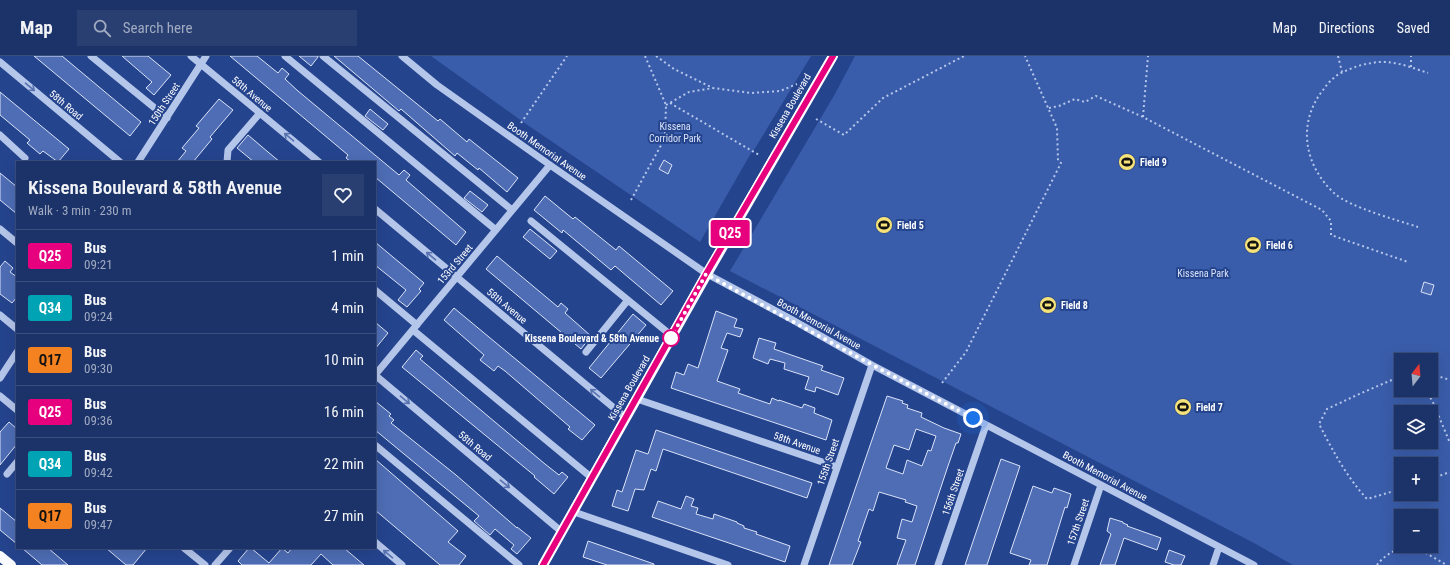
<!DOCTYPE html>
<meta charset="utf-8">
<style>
body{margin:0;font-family:"Roboto Condensed",sans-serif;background:#293f72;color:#f1f3f6;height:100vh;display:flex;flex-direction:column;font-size:15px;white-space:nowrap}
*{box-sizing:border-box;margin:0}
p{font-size:13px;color:#a0aac1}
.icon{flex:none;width:22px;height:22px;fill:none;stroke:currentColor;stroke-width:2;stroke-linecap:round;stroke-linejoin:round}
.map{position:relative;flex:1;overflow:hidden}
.panel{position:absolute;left:16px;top:105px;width:360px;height:388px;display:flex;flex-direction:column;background:#1c336a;border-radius:0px;box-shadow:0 4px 16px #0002,0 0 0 1px #3a4e7e}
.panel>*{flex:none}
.badge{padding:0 8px;border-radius:3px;font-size:14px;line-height:26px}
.needle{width:26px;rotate:16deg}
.tools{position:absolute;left:1394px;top:297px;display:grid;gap:8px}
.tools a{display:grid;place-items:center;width:44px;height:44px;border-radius:0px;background:#1c336a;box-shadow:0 4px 16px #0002,0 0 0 1px #3a4e7e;font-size:20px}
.you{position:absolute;width:20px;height:20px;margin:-10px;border:3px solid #fff;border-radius:50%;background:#1a73e8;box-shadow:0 0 0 6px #1a73e833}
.map>.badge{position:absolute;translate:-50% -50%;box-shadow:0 0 0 2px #fff}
.round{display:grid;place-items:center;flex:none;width:42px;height:42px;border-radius:0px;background:#293f72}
.head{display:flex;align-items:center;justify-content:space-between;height:68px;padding:0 12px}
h1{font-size:19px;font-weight:600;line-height:30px}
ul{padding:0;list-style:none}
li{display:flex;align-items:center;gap:12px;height:52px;padding:0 12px;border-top:1px solid #3a4e7e}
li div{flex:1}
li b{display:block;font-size:15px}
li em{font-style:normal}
li .badge{min-width:44px;font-weight:700;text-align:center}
header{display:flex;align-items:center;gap:24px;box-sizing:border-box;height:56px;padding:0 20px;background:#1c336a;border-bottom:1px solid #3a4e7e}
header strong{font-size:19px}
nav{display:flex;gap:22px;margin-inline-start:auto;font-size:14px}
.search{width:280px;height:36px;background:#293f72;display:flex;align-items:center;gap:10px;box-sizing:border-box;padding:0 14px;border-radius:0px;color:#a0aac1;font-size:15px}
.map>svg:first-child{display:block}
.green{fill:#3a5dab;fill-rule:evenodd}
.building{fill:#4e6db5;stroke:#dae3f8;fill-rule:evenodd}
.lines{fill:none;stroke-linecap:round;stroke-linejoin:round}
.path{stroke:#b5c6eb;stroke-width:2;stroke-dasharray:2 3;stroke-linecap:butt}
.minor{stroke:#b5c6eb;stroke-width:7}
.major{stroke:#fafbff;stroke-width:10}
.oneway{stroke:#5772af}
.line-casing{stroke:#fff;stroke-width:9}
.line{stroke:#e6007e;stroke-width:6}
.walk{stroke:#fff;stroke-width:4;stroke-dasharray:0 7.2}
.stop-dot{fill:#fff;stroke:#e6007e;stroke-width:2}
.labels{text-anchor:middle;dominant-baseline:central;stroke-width:4;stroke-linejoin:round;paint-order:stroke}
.street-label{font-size:10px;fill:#fff;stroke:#25448e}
.park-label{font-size:10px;fill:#dae3f8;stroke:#25448e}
.poi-label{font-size:10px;font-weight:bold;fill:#fff;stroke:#25448e;text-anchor:start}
.stop-label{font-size:10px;font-weight:bold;fill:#fff;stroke:#25448e;text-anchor:end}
</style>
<header>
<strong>Map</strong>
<div class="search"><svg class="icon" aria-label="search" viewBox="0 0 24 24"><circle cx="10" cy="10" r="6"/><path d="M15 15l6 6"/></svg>Search here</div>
<nav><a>Map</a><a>Directions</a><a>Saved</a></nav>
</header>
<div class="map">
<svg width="1450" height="509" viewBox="0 0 1450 509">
<rect width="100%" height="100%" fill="#25448e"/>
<path class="green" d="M 431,0 L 811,0 L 754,94 L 751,97 L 700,186 L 526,68 Z
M 855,0 L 1450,0 L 1450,509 L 1293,509 L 1254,487 L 730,215 L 835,38 ZM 1401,304 L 1431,304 L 1431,334 L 1401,334 ZM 1401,356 L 1431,356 L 1431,386 L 1401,386 ZM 1401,408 L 1431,408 L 1431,438 L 1401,438 ZM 1401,460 L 1431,460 L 1431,490 L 1401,490 Z"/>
<path class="building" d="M 34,0 L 62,0 L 141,66 L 130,80 Z
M 122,0 L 148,0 L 171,19 L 154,39 L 146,32 L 152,26 Z
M 230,0 L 257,0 L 278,17 L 282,12 L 289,18 L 285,23 L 298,35 L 399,119 L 404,114 L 410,119 L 406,124 L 466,176 L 456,189 L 375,121 L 375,106 L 351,106 L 346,102 L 348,99 Z
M 299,0 L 318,0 L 318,1 L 311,10 Z
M 334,0 L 358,0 L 438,65 L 440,63 L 467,86 L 469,83 L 518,122 L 507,136 L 479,112 L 478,114 L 457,97 L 455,100 L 401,53 L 399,55 Z
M 0,36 L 69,93 L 58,106 L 43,95 L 40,98 L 27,87 L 30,84 L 0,59 Z
M 219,43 L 233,54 L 210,81 L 212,83 L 193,106 L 177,106 L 186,95 L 182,92 L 199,72 L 196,70 Z
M 370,53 L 388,68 L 383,74 L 365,60 Z
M 248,79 L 268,96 L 280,106 L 254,106 L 237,92 Z
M 664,104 L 672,109 L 668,118 L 659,113 Z
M 0,117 L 17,131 L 17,158 L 0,144 Z
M 470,135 L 488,149 L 482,156 L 464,142 Z
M 545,140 L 573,163 L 575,161 L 616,194 L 619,190 L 673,235 L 661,249 L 615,210 L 611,214 L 563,174 L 562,177 L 534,154 Z
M 530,173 L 557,195 L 550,203 L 523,181 Z
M 375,186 L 424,227 L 419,233 L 421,235 L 407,251 L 398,244 L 406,234 L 375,209 Z
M 497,200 L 558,251 L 561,247 L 568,253 L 565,257 L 591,280 L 581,293 L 486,213 Z
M 5,205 L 13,212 L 10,216 L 17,221 L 17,241 L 12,247 L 0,238 L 0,211 Z
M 1424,226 L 1434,229 L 1431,239 L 1421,236 Z
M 454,252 L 595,369 L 582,384 L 568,373 L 570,371 L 505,315 L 498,310 L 494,315 L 480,304 L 484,299 L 444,264 Z
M 716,255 L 737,263 L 734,271 L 743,273 L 740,281 L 727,277 L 721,292 L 728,294 L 717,325 L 740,333 L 738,337 L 770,348 L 772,342 L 779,345 L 779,344 L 802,352 L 804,348 L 815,352 L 814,357 L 832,364 L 826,384 L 671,332 L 676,316 L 684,319 L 688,308 L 698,312 Z
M 633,258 L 646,269 L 601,322 L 589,312 Z
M 375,266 L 388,277 L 375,293 Z
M 759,282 L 776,287 L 774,293 L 823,310 L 821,314 L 844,322 L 838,339 L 816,331 L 815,336 L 805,333 L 809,321 L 784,313 L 785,307 L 770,303 L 768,308 L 753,302 Z
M 416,294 L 423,300 L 420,303 L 545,408 L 559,419 L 562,416 L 568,421 L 554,438 L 534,421 L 535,420 L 402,311 Z
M 887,340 L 903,345 L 902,347 L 908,349 L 907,352 L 922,357 L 921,361 L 944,372 L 961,378 L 958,387 L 956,387 L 948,410 L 915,509 L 897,509 L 906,484 L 897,482 L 902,463 L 912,466 L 917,450 L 905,446 L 906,444 L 879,436 L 873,455 L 869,453 L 858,485 L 861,486 L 852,509 L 829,509 ZM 916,373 L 936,380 L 931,395 L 928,394 L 922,410 L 907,404 L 903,418 L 886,412 L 894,389 L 909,394 Z
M 375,345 L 391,358 L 389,360 L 394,364 L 391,367 L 456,419 L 517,472 L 517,471 L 531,482 L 517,498 L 511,493 L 514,489 L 495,473 L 490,479 L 474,465 L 479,460 L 375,374 Z
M 9,366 L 17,373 L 17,388 L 0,409 L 0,376 Z
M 656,374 L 812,427 L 807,442 L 663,393 L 656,415 L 651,413 L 644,434 L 635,433 L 628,455 L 612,450 L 617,434 L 622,436 L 636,394 L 648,398 Z
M 375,403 L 458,475 L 448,486 L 466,500 L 459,509 L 440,509 L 375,454 Z
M 1001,403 L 1020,410 L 987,509 L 965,509 Z
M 1033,430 L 1052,437 L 1054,432 L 1071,438 L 1067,452 L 1065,451 L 1047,509 L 1029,509 L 1031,504 L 1010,497 Z
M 686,440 L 694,443 L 691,450 L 698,452 L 696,458 L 713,463 L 714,458 L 737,466 L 737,467 L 744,470 L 744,472 L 757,476 L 756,478 L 790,490 L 785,506 L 652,461 L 658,445 L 681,453 Z
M 0,452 L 17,466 L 17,488 L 0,474 Z
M 1110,462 L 1123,466 L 1123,467 L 1128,469 L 1127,470 L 1161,482 L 1157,494 L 1124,482 L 1115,509 L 1100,509 L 1111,478 L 1107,475 Z
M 588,485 L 654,508 L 654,509 L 607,509 L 583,501 Z
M 22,492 L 48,492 L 68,509 L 42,509 Z
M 106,492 L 147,492 L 133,509 L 126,509 Z
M 249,492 L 251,492 L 269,507 L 282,492 L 288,497 L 292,492 L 344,492 L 364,509 L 333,509 L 321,498 L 311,509 L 242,509 L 238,505 Z
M 1169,494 L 1185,500 L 1181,509 L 1174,509 L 1165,506 Z"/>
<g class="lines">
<path class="path" d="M 656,0 L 674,13 L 713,32 L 751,37 L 780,35 L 797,28
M 1338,0 L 1342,16
M 1411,11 L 1411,0
M 670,47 L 759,99
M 666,49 L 689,36 L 713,32
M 1049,52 L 1059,50 L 1075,43 L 1085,46 L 1096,40 L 1143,61 L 1322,154 L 1331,165 L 1331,179 L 1408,206
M 1143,61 L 1148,0
M 816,63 L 844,79 L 883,42 L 964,0
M 521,67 L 567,0
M 631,144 L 665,82 L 666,49 L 645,0
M 1418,171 C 1397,164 1349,151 1334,137 C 1304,109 1297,67 1323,34 C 1328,27 1334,20 1343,16 C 1352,12 1362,8 1372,7 C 1391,3 1410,11 1428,17
M 1407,299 L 1407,304
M 1431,318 L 1450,324
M 1401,320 L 1357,339 L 1327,353 L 1319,368 C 1333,395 1346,420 1367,443 L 1401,433
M 942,327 L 966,296 L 1061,107 L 1058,105 L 1057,72 L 1025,0
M 1424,334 L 1432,344 L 1450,387
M 1431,423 L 1447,417 L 1450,417
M 1377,509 C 1385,498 1402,488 1416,493 C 1426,496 1437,504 1447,509"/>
<path class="minor" d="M 91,0 L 167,62
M 191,0 L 319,106
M 285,0 L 496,174
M 323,0 L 512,154
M 402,0 L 437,29 L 550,109 L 707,218 L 791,263 L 872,309 L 1254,509
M 0,6 L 120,106
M 0,79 L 25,102
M 138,106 L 206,0
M 227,106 L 228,94 L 260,57
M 375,153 L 626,362
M 531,165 L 672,280
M 0,173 L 17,187
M 375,234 L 417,269
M 0,259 L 17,273
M 413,274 L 592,422
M 586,296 L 628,244
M 375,319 L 550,109
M 375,319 L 562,476
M 0,322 L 17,296
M 0,340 L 17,354
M 637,343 L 837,411
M 375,389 L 519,509
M 7,418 L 17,406
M 574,456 L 728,509
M 375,486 L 402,509
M 184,492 L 205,509
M 215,509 L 230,492
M 804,509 L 872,309
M 938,509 L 986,369
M 1074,509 L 1101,429
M 1213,509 L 1219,491"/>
<path class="major" d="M 0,500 L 11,509
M 543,509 L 707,218 L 833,0"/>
</g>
<defs><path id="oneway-shaft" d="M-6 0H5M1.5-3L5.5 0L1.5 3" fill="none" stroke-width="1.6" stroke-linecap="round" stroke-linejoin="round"/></defs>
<g class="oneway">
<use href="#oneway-shaft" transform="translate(30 31) rotate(40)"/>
<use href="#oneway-shaft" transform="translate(289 81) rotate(-140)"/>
<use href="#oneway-shaft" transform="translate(431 200) rotate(-140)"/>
<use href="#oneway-shaft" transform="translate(595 337) rotate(-140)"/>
<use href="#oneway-shaft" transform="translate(405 344) rotate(40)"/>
<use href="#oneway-shaft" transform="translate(505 428) rotate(40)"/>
<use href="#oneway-shaft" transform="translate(388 498) rotate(-140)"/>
</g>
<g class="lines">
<g class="line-casing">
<path id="line" d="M 543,509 L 706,218 L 833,0"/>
</g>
<use href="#line" class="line"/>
<path class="walk" d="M 671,282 L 706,218 C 795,267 884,316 973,362"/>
</g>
<defs>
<g id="stadium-disc" transform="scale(0.9)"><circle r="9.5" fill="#f5e37a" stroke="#25448e"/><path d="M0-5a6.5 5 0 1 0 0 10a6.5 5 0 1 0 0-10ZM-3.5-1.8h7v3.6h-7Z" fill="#111"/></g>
</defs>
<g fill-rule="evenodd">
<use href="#stadium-disc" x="1127" y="106"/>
<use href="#stadium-disc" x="884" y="169"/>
<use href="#stadium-disc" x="1253" y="189"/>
<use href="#stadium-disc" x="1048" y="249"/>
<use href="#stadium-disc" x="1183" y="351"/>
</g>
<circle class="stop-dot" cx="671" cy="282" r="8"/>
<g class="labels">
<g class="street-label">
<text transform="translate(252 38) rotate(40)">58th Avenue</text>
<text transform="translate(164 48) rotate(-57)">150th Street</text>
<text transform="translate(66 49) rotate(40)">58th Road</text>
<text transform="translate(790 50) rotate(-60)">Kissena Boulevard</text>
<text transform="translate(547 95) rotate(35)">Booth Memorial Avenue</text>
<text transform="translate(455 208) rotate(-50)">153rd Street</text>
<text transform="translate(507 250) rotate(40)">58th Avenue</text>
<text transform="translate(819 268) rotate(29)">Booth Memorial Avenue</text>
<text transform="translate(629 332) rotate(-60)">Kissena Boulevard</text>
<text transform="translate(797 387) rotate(19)">58th Avenue</text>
<text transform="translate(475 390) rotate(40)">58th Road</text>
<text transform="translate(828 406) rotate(-71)">155th Street</text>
<text transform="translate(1105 420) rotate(28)">Booth Memorial Avenue</text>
<text transform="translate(953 436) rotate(-71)">156th Street</text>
<text transform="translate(1078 466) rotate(-71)">157th Street</text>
</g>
<g class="park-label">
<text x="675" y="70">Kissena<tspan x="675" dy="12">Corridor Park</tspan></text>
<text x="1203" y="217">Kissena Park</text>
</g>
<g class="poi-label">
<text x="1140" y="106">Field 9</text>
<text x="897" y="169">Field 5</text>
<text x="1266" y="189">Field 6</text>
<text x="1061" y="249">Field 8</text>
<text x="1196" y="351">Field 7</text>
</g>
<g class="stop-label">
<text x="659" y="282">Kissena Boulevard &amp; 58th Avenue</text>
</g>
</g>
</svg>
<div class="tools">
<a><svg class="needle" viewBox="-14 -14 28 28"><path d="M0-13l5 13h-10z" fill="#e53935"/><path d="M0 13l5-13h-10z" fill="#a0aac1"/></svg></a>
<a><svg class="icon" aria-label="layers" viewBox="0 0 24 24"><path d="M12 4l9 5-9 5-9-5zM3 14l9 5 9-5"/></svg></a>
<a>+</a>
<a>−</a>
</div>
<div class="you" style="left:973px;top:362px"></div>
<b class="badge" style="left:730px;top:177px;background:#e6007e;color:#fff">Q25</b>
<section class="panel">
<div class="head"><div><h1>Kissena Boulevard &amp; 58th Avenue</h1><p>Walk · 3 min · 230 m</p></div><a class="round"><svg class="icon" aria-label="heart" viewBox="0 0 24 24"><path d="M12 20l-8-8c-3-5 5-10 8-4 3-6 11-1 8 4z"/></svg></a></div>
<ul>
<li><span class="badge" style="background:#e6007e;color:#fff">Q25</span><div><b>Bus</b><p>09:21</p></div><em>1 min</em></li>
<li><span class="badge" style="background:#00a3b4;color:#fff">Q34</span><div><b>Bus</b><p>09:24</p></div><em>4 min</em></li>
<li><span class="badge" style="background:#f58220;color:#111">Q17</span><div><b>Bus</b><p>09:30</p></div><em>10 min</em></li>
<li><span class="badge" style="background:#e6007e;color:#fff">Q25</span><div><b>Bus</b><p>09:36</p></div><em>16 min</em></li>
<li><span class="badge" style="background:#00a3b4;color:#fff">Q34</span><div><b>Bus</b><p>09:42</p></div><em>22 min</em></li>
<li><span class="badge" style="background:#f58220;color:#111">Q17</span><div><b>Bus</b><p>09:47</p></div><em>27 min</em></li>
</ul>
</section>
</div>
